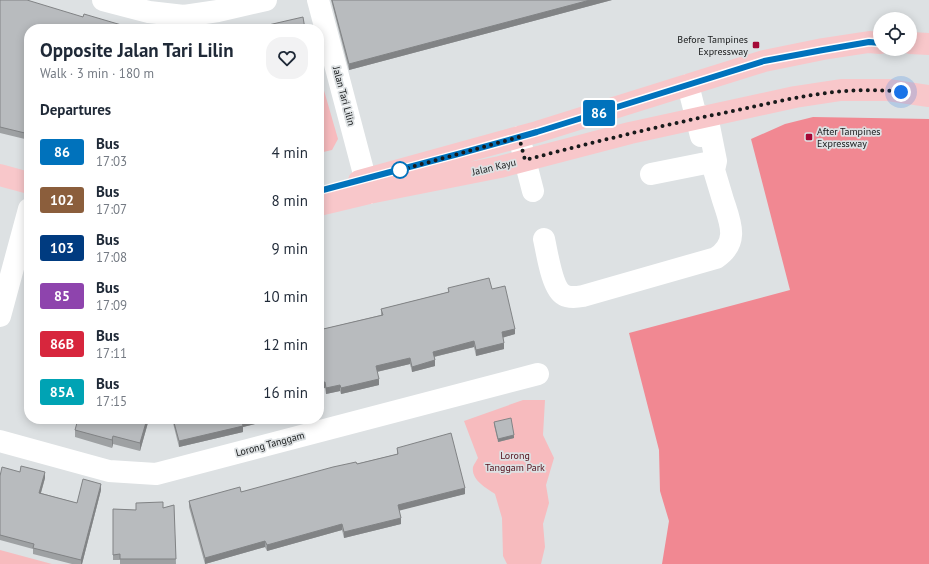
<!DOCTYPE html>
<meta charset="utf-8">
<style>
body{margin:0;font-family:"PT Sans",sans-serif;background:#f2f2f3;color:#1f2937;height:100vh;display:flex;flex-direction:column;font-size:15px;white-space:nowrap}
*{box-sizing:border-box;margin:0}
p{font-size:13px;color:#747a83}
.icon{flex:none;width:22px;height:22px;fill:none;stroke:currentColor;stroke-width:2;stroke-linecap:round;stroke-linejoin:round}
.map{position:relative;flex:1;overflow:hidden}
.side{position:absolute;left:24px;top:24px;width:300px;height:400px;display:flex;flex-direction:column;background:#fff;border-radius:16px;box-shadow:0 2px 10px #0003}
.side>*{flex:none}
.badge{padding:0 8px;border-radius:3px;font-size:14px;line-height:26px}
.tools{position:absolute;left:873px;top:12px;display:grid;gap:8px}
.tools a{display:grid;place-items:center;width:44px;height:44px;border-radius:50%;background:#fff;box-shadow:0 2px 10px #0003;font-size:20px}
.you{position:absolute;width:20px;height:20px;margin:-10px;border:3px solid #fff;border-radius:50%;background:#1a73e8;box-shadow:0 0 0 6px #1a73e833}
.map>.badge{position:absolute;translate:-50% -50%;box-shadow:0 0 0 2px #fff}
h2{padding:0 16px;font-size:15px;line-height:36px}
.round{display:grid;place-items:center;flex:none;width:42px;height:42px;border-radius:16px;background:#f2f2f3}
.headline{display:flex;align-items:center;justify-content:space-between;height:68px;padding:0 16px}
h1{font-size:19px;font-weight:800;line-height:30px}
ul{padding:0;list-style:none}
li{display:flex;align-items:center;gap:12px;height:48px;padding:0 16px}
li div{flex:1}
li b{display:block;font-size:15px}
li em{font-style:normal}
li .badge{min-width:44px;font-weight:700;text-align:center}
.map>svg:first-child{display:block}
.green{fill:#f7bbbe}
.forest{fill:#f18892}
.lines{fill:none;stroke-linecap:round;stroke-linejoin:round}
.minor{stroke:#fff;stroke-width:22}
.major{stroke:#f8c7ca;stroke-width:22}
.wall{fill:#9ea1a3}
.shaded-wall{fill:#818385}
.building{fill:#b8bbbe;stroke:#818385}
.line-casing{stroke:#fff;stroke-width:9}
.line{stroke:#0072bc;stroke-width:6}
.walk{stroke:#181a1b;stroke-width:4;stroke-dasharray:0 7.2}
.poi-dot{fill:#a40836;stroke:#dde1e3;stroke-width:1.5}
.stop-dot{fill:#fff;stroke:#0072bc;stroke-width:2}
.labels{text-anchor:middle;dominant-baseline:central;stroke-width:3.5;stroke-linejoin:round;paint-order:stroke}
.poi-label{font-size:10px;fill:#181a1b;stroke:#dde1e3;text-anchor:end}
.street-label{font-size:10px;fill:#181a1b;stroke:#dde1e3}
.park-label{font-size:10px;fill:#53121d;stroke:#dde1e3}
</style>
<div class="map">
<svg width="929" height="564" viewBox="0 0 929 564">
<rect width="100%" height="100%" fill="#dde1e3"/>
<path class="green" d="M 323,87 L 338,139 L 332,150 L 319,153 L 319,88 Z
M 523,400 L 545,400 L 543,435 L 554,458 L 546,485 L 549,503 L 543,524 L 545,547 L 541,564 L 507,564 L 503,556 L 502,518 L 495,494 C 486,488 471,480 473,467 C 474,464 477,460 478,458 L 464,421 Z
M 0,550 L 52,564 L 0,564 Z"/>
<path class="forest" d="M 813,117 L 929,119 L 929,564 L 662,564 L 669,521 L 660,491 L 659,450 L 629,333 L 790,290 L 751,139 L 785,124 Z"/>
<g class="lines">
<path class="minor" d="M 103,0 L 149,12 L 184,16 L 218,11 L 266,0
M 318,0 L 369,193
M 688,85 L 701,136
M 519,137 L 533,191
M 651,174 L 716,161
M 544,239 C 547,252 552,289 564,295 C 569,298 577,297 583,296 L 716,258 C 740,242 730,222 723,200 C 720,190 717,180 714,170 L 716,161 L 707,116
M 0,316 L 29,209
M 0,441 L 109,471 L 156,474 L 538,374"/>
<path class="major" d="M 910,43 L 929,44
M 0,175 L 29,183
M 359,181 L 537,132 L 764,61 L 823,49 L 869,42 L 880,43
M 319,205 L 369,193 L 500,167 L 630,133 L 795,97 L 841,90 L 888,90 L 929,96"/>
</g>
<path class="wall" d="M 0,0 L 83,17 L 135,29 L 29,29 L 29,140 L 0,133 Z
M 331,0 L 612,0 L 349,70 Z
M 448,288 L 492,289 L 515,334 L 503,337 L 504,349 L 476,356 L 474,347 L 434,357 L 435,366 L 412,372 L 410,364 L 377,372 L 379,385 L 341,394 L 340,391 L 326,394 L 325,388 L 319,389 L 319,330 L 381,315 L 381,309 L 448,292 Z
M 29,348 L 29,367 L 26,366 L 26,358 Z
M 149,419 L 140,451 L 113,444 L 112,448 L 75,437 L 75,430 Z
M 172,419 L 276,419 L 243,427 L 243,432 L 179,447 Z
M 494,422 L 514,438 L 498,442 L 494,425 Z
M 397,448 L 465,494 L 399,510 L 401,524 L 344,538 L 342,530 L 267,551 L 265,547 L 205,564 L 189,507 L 189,501 L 241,492 L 397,454 Z
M 0,476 L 45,478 L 41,493 L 77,503 L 101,490 L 82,564 L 72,564 L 33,554 L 33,549 L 0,540 Z
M 136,503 L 163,508 L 174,505 L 176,564 L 120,564 L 120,560 L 113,560 L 113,509 L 136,510 Z"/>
<path class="shaded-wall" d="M 590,0 L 612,0 L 349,70 L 349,64 Z
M 515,329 L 515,334 L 502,338 L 502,332 Z
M 474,341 L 474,347 L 433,357 L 433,352 Z
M 504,343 L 504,349 L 476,356 L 476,350 Z
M 410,358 L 410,364 L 376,372 L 376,366 Z
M 435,360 L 435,366 L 412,372 L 412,367 Z
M 379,379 L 379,385 L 341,394 L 341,388 Z
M 325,382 L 325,388 L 319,389 L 319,383 Z
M 340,385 L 340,391 L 326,394 L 326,388 Z
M 147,419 L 149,419 L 140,451 L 140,443 Z
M 252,419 L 276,419 L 243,427 L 243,432 L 179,447 L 179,441 L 242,421 Z
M 514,435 L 514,438 L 498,442 L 498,439 Z
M 113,436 L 113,444 L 112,448 L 112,440 Z
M 45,472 L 45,478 L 39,499 L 39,493 Z
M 101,484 L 101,490 L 82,564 L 81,564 L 81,560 Z
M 465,488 L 465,494 L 398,511 L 398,505 Z
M 401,518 L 401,524 L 344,538 L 344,532 Z
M 342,524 L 342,530 L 267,551 L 267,545 Z
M 265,541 L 265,547 L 205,564 L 205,558 Z"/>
<path class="building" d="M 0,0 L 27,0 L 83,17 L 84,14 L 135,29 L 29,29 L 29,134 L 0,127 Z
M 332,0 L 590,0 L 349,64 Z
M 303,17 L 305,29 L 251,29 Z
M 489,278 L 492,289 L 505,286 L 515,329 L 502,332 L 504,343 L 476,350 L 474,341 L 433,352 L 435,360 L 412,367 L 410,358 L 376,366 L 379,379 L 341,388 L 340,385 L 326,388 L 325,382 L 319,383 L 319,330 L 383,315 L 381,309 L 449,292 L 448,288 Z
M 29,348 L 29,359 L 26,358 Z
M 511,418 L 514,435 L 498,439 L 494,422 Z
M 78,419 L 147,419 L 140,443 L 113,436 L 112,440 L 75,430 Z
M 173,419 L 252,419 L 242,421 L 243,426 L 179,441 Z
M 451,433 L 465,488 L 398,505 L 401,518 L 344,532 L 342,524 L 267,545 L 265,541 L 205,558 L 189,501 L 240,487 L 241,492 L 333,467 L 356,462 L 357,464 L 398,454 L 397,448 Z
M 21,466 L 45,472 L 39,493 L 77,503 L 83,479 L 101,484 L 81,560 L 33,548 L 34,544 L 0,535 L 0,476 L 2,467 L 20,472 Z
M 163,502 L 163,508 L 174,505 L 176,559 L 120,559 L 120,554 L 113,555 L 113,509 L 136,510 L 136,503 Z"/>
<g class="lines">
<g class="line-casing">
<path id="line" d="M 319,191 L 458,154 L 537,132 L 764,61 L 823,50 L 869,42 L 880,43"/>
</g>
<use href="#line" class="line"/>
<path class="walk" d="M 400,170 L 397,171 L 519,137 L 525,160 C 594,142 663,125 733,111 C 790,99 843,85 901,92"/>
</g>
<g class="poi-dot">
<rect x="752" y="41" width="8" height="8" rx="2"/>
<rect x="805" y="133" width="8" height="8" rx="2"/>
</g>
<circle class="stop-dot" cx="400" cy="170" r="8"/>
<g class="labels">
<g class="poi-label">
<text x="748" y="39">Before Tampines<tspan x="748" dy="12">Expressway</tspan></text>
<text x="817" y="131" text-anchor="start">After Tampines<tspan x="817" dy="12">Expressway</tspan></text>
</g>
<g class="street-label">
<text transform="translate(344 96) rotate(75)">Jalan Tari Lilin</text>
<text transform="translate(494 167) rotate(-13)">Jalan Kayu</text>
<text transform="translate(270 444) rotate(-15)">Lorong Tanggam</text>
</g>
<g class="park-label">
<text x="515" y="455">Lorong<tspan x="515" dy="12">Tanggam Park</tspan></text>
</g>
</g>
</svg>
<div class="tools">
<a><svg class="icon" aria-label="locate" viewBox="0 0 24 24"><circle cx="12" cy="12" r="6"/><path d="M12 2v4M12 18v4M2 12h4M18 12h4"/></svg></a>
</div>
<div class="you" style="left:901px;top:92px"></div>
<b class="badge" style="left:599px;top:113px;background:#0072bc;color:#fff">86</b>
<section class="side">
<div class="headline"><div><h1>Opposite Jalan Tari Lilin</h1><p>Walk · 3 min · 180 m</p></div><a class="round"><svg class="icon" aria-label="heart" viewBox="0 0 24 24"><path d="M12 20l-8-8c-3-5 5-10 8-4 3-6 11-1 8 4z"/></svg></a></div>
<h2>Departures</h2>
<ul>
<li><span class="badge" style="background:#0072bc;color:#fff">86</span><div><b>Bus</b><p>17:03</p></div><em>4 min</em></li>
<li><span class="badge" style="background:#8b5e3c;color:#fff">102</span><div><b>Bus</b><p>17:07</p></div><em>8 min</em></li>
<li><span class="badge" style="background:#003b80;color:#fff">103</span><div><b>Bus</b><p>17:08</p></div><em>9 min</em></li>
<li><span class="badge" style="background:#8e44ad;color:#fff">85</span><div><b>Bus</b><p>17:09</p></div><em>10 min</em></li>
<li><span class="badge" style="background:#d7263d;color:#fff">86B</span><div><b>Bus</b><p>17:11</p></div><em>12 min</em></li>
<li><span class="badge" style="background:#00a3b4;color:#fff">85A</span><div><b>Bus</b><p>17:15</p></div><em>16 min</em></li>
</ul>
</section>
</div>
